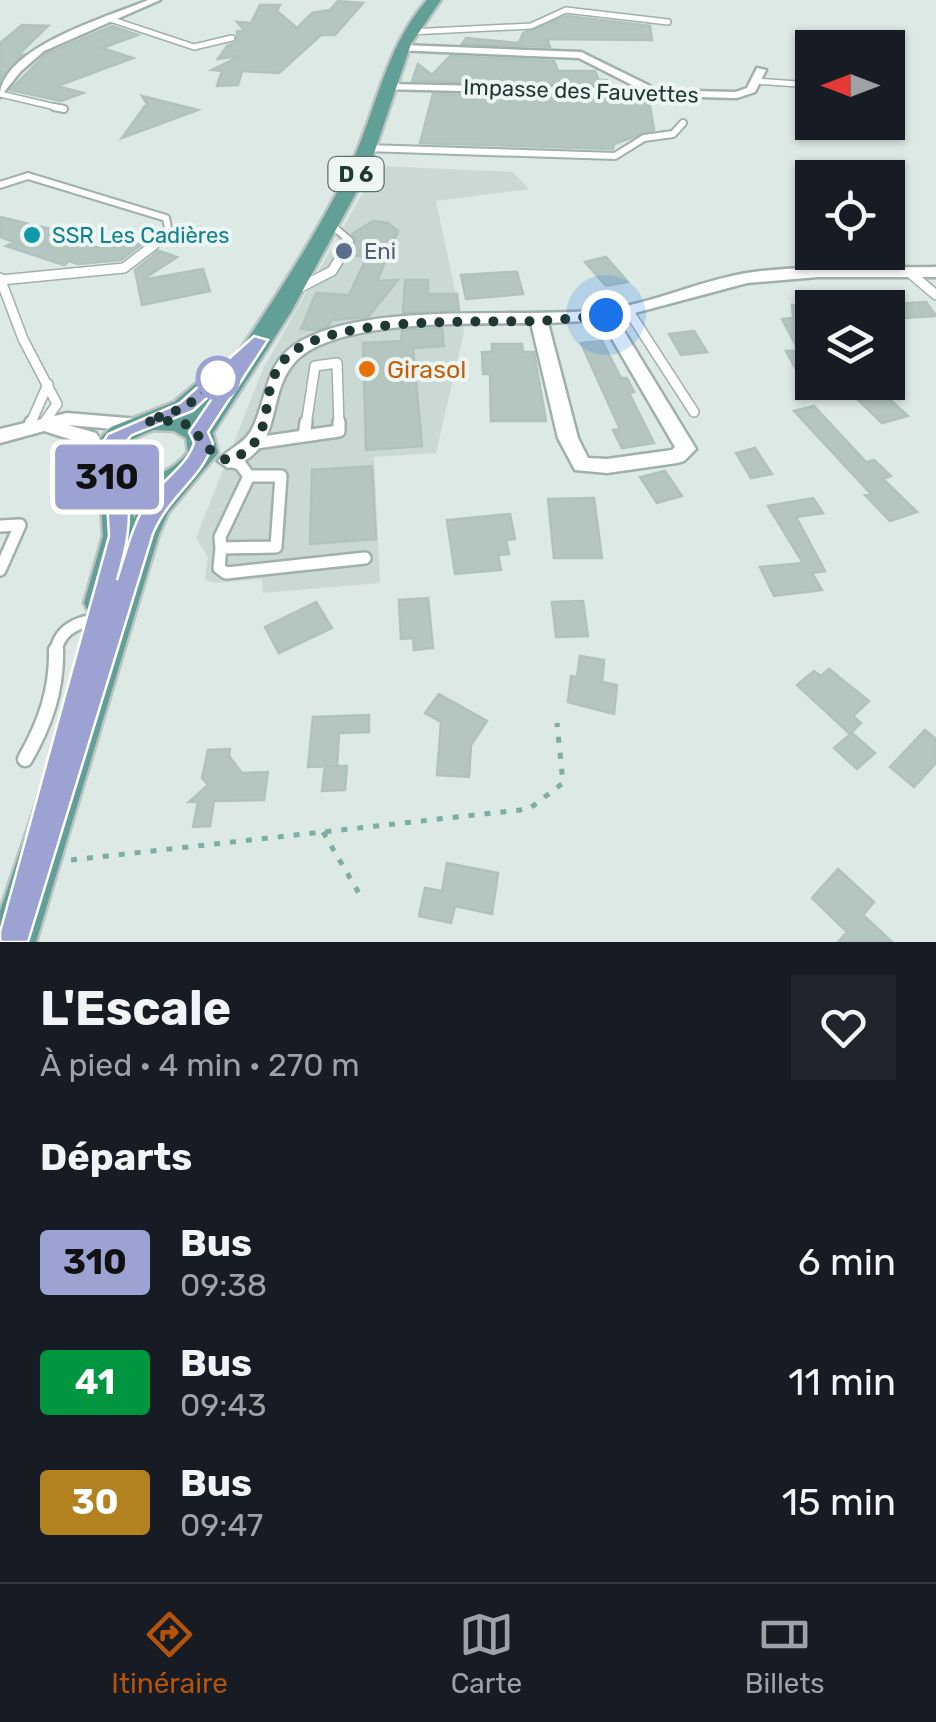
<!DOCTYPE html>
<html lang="fr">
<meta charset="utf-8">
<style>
body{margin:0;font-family:Rubik,sans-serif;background:#20242c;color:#f1f3f6;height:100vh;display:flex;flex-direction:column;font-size:38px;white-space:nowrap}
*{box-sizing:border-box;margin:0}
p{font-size:32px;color:#9ea1a6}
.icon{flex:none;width:55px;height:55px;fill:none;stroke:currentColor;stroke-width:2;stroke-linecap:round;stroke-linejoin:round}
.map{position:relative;height:942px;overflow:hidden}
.side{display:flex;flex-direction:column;background:#171b24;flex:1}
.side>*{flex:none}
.badge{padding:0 20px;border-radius:8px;font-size:35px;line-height:65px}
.needle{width:65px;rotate:270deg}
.controls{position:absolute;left:795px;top:30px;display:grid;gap:20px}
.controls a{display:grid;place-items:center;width:110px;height:110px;border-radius:0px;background:#171b24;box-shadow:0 2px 8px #0004;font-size:50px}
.you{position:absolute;width:50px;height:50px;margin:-25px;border:8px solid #fff;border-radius:50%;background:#1a73e8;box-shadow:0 0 0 15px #1a73e833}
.map>.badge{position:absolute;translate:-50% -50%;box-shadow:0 0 0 5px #fff}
h2{padding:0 40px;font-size:38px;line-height:90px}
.round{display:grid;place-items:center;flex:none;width:105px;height:105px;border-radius:0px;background:#20242c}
.head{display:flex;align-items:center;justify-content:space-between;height:170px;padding:0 40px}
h1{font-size:48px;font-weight:700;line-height:75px}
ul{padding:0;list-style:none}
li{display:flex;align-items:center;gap:30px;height:120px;padding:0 40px}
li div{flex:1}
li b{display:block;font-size:38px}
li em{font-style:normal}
li .badge{min-width:110px;font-weight:700;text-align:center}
.dock{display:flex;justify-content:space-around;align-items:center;height:140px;border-top:2px solid #363941;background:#171b24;font-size:28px;color:#9ea1a6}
.dock a{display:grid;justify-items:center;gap:5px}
.dock .current{color:#b45309}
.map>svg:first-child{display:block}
.built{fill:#cbd9d4}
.building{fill:#b5c6c1;stroke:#b0c2bd;stroke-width:2.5}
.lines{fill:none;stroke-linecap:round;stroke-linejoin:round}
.service-far4-casing{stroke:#a0b0ac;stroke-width:8}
.service-far3-casing{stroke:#a0b0ac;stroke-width:10}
.service-far2-casing{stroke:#a0b0ac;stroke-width:12}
.service-far1-casing{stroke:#a0b0ac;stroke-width:16}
.service-casing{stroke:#a0b0ac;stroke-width:19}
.minor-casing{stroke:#a0b0ac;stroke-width:5}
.primary-casing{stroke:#bcc3c2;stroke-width:5}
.path{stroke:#7dada4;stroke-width:5;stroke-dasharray:6 10;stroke-linecap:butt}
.service-far4{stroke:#fff;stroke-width:5}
.service-far3{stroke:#fff;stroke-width:6}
.service-far2{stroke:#fff;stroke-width:9}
.service-far1{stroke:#fff;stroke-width:11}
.service{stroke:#fff;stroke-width:14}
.minor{fill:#fff;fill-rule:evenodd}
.primary{fill:#619f97;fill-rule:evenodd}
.line{fill:#9ca2d2;stroke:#fff;stroke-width:2.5;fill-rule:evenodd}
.walk{stroke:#1f3834;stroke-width:10;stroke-dasharray:0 18}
.culture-dot{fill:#0f9aa8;stroke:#edf6f3;stroke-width:4}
.service-dot{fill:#5c6f8a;stroke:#edf6f3;stroke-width:4}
.food-dot{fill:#e8710a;stroke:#edf6f3;stroke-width:4}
.stop-dot{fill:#fff;stroke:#9ca2d2;stroke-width:5}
.labels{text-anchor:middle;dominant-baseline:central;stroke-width:8;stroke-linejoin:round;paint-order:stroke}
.far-street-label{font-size:22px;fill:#1f3834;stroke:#edf6f3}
.shield{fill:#edf6f3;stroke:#5d716d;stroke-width:2.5}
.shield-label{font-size:22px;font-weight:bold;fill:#1f3834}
.far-culture-label{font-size:22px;fill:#0d838f;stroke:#edf6f3;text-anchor:start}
.far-service-label{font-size:22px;fill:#4e5e75;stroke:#edf6f3;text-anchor:start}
.food-label{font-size:25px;fill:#c56008;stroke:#edf6f3;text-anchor:start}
</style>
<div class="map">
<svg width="936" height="942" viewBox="0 0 936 942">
<rect width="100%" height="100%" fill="#dde9e5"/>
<path class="built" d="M 378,166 L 513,172 L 529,189 L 436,201 L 464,332 L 436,453 L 374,457 L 380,583 L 263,593 L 262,579 L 216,583 L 205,580 L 208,557 L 196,538 L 263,369 Z"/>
<path class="building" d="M 338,1 L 363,3 L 335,35 L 321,35 L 279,73 L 242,71 L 238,85 L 217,86 L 222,71 L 212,70 L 240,56 L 218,59 L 227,46 L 237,42 L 237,31 L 244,30 L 237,22 L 251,23 L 260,5 L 280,5 L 277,11 L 297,28 L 312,13 L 330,10 Z
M 567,16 L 650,26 L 652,40 L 547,39 L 550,47 L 462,44 L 466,38 L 519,43 L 523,33 Z
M 22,25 L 48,26 L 16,57 L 22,55 L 0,82 L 0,43 Z
M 112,26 L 138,35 L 102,48 L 133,58 L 57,86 L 83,93 L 61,101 L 10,90 L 46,54 Z
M 450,56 L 554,61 L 558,71 L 595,71 L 599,80 L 607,80 L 609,85 L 412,81 L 418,64 L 432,75 Z
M 433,94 L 649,100 L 654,130 L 614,144 L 613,149 L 420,143 Z
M 142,96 L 198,110 L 122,138 L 145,106 L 149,107 Z
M 0,217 L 59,231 L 54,234 L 98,248 L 115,237 L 141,245 L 121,260 L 78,264 L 69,261 L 64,265 L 6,246 L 14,242 L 0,237 Z
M 373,221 L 388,223 L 398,231 L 377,281 L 398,280 L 368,317 L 331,320 L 329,326 L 317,330 L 301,329 L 316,293 L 349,295 L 367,257 L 351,255 L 357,241 L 352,234 Z
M 159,251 L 177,257 L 142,280 L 203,269 L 210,291 L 142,305 L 135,270 Z
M 606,257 L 628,282 L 606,286 L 585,262 Z
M 511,272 L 517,272 L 523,294 L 466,299 L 461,275 Z
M 405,280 L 428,280 L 428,294 L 457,294 L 459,310 L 403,313 Z
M 926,302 L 936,316 L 903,318 L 892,304 Z
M 792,305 L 812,307 L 812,377 L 800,377 L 786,351 L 799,351 L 782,319 L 793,318 Z
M 442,328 L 444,346 L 413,348 L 422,446 L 366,450 L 363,343 L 401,341 L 402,331 Z
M 694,331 L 707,352 L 681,355 L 669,334 Z
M 602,341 L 621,378 L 627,378 L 634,392 L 629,393 L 654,443 L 622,448 L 613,430 L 620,429 L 581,343 Z
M 492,344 L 522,344 L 523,352 L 534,352 L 546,421 L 491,421 L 490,374 L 483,374 L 482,352 L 492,352 Z
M 877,389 L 888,398 L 908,416 L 882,423 L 853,395 Z
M 814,406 L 866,462 L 874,460 L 891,476 L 883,479 L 917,512 L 890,521 L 865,495 L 871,494 L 794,411 Z
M 755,448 L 772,474 L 751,478 L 736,453 Z
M 372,466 L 376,539 L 310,544 L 312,470 Z
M 665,471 L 682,496 L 657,503 L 640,477 Z
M 594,498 L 602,558 L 554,558 L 548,499 Z
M 813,498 L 823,513 L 796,517 L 825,571 L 812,573 L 822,590 L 774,596 L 760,567 L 803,563 L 768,506 Z
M 510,514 L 515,539 L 506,540 L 509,554 L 498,555 L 501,570 L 455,574 L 447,520 Z
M 428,598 L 433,648 L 414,650 L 413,638 L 401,639 L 399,600 Z
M 583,601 L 588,636 L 556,637 L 552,602 Z
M 316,602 L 332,628 L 279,653 L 265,627 Z
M 580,656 L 604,660 L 602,682 L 617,685 L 614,714 L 568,702 L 571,676 L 577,677 Z
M 829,669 L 869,701 L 853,716 L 861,723 L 850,734 L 797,685 L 814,671 L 821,676 Z
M 439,694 L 487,721 L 471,745 L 469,777 L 437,775 L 441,722 L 425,713 Z
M 369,715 L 369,732 L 339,733 L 337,766 L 308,767 L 313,717 Z
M 925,730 L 936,739 L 936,763 L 914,787 L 890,767 Z
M 852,733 L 875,753 L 857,769 L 834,748 Z
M 230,749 L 229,756 L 242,773 L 268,772 L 264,800 L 214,801 L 210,826 L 193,827 L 198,802 L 189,802 L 208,785 L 202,778 L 208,750 Z
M 325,766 L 347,766 L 345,790 L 322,791 Z
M 447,863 L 498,873 L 492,914 L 455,906 L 451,923 L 419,916 L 425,888 L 442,891 Z
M 838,869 L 874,902 L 863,915 L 892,942 L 838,942 L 847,932 L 812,898 Z"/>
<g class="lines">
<g class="service-far4-casing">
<path id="service-far4" d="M 107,18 L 194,47 L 232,38
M 410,32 L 531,26 L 566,10 L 668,22
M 755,81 L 812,85
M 0,94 L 64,109"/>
</g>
<g class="service-far3-casing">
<path id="service-far3" d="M 54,107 L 64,109
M 366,148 L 615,156 L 644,138 L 673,134 L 683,123
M 0,185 L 28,176 L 166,218 L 168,228 L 152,248
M 328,222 L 350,241 L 346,248"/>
</g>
<g class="service-far2-casing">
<path id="service-far2" d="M 909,272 L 936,295
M 0,278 L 23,339 L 57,404 L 43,424
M 1,280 L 124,268 L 154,245
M 295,290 L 332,271 L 348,245
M 628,310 L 694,412
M 30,425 L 48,384
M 306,425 L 315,366 L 337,363 L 339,425"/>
</g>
<g class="service-far1-casing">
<path id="service-far1" d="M 29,427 L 31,422
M 304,436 L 306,422
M 304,436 L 339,431 L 339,422
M 256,443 L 304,436
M 229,461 L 240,464 L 249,476
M 249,476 L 281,476 L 276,547 L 221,548 L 220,537 Z
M 0,526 L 20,525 L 0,570
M 221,548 L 219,568 L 226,573 L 365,558
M 56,652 C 59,625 86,620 109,617"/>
</g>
<g class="service-casing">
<path id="service" d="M 25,759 C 45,724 57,690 56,650"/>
</g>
<g class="minor-casing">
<path id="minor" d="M 148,0 L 160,0 L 44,51 L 21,71 L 0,97 C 0,47 109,17 148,0 Z
M 401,45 L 581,52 L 650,86 L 650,90 L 736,92 L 747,88 L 757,68 L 766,70 L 755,92 L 737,98 L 384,89 L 384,85 L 388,84 L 640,89 L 579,58 L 397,50 Z
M 936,267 L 936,277 L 818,277 L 747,283 L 616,318 L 696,449 L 684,461 L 677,463 L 607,473 L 575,470 L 558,438 L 531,323 C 474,324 333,318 294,363 C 264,398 286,450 228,468 L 218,461 C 227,449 243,445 251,431 C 269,398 263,362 301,341 C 374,301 516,319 600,310 C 651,305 697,281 747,273 C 809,264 873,268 936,267 ZM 601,320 L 675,447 L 672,450 L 607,459 L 588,458 L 578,438 L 548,323 Z
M 67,413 L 139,419 L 148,425 L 139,431 L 68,425 L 96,433 L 112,458 L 102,465 L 95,463 L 82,443 L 44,431 L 0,443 L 0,429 Z"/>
</g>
<g class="primary-casing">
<path id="primary" d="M 427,0 L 441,0 L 411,44 L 368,171 L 291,312 L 213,433 L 218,453 L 168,513 L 159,534 L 36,942 L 0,942 L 0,911 L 99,617 L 89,613 L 84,603 L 103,536 L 100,486 L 86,466 L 94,445 L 111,427 L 174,402 L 212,370 L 227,369 C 270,307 313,241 347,173 C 376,115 383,50 427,0 ZM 154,430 L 174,431 L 186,438 L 188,452 C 171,473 152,479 125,476 L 116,464 C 121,444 135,437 154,430 ZM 132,499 L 143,499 L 134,519 Z"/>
</g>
<path class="path" d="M 323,832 L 360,895
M 71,860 L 529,809 L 563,783 L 557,723"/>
<use href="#service-far4" class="service-far4"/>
<use href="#service-far3" class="service-far3"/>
<use href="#service-far2" class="service-far2"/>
<use href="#service-far1" class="service-far1"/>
<use href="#service" class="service"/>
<use href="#minor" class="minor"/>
<use href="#primary" class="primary"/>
</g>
<path class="line" d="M 254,336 L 268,340 L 208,432 L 213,443 C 203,478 169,495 153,534 L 28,942 L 0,942 L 0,932 L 109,536 L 106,486 L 94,472 L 92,458 L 108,434 L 180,403 ZM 221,385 L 189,432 L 194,443 C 186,468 159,481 145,505 C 132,527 125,555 117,580 C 126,549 134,518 125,485 C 122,474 113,471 111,458 L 132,435 L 193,411 Z"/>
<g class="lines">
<path class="walk" d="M 218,378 L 186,407 L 146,422 L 162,420 L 189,425 L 212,452 L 228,461 C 283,439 254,395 284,360 C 323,314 480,323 538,321 C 561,320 584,317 606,315"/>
</g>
<circle class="culture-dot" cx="32" cy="235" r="10"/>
<circle class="service-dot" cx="344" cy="251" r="10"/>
<circle class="food-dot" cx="367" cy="369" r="10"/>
<circle class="stop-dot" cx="218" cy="378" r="20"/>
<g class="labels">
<g class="far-street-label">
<text transform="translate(581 91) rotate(2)">Impasse des Fauvettes</text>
</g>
<rect class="shield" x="328.5" y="157" width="55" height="34" rx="8"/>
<g class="shield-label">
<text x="356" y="174">D 6</text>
</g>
<g class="far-culture-label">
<text x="52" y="235">SSR Les Cadières</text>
</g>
<g class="far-service-label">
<text x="364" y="251">Eni</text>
</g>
<g class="food-label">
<text x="387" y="369">Girasol</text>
</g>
</g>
</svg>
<div class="controls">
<a><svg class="needle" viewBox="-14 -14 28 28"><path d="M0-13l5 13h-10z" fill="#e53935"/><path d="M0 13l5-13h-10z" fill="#9ea1a6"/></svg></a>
<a><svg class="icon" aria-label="locate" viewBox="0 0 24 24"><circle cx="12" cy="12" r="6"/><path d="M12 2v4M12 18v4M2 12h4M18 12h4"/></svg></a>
<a><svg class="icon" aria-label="layers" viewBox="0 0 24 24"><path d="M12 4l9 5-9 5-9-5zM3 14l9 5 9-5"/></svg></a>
</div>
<div class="you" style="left:606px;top:315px"></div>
<b class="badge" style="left:107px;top:477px;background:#9ca2d2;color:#111">310</b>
</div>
<section class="side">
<div class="head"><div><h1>L'Escale</h1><p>À pied · 4 min · 270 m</p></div><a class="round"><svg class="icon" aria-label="heart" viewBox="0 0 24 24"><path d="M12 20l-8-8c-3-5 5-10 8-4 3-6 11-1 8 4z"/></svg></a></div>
<h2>Départs</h2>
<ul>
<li><span class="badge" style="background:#9ca2d2;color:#111">310</span><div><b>Bus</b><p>09:38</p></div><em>6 min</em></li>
<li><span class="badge" style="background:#009640;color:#fff">41</span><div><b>Bus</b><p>09:43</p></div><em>11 min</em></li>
<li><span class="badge" style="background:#b28220;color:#fff">30</span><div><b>Bus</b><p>09:47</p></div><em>15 min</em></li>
</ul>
</section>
<nav class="dock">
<a class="current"><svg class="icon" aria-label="directions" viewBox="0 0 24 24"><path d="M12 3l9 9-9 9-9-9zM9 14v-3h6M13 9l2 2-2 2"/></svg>Itinéraire</a>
<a><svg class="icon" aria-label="map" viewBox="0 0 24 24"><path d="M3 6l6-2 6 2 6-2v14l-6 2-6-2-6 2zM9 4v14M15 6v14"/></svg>Carte</a>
<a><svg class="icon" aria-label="tickets" viewBox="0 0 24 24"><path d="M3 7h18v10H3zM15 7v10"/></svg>Billets</a>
</nav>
